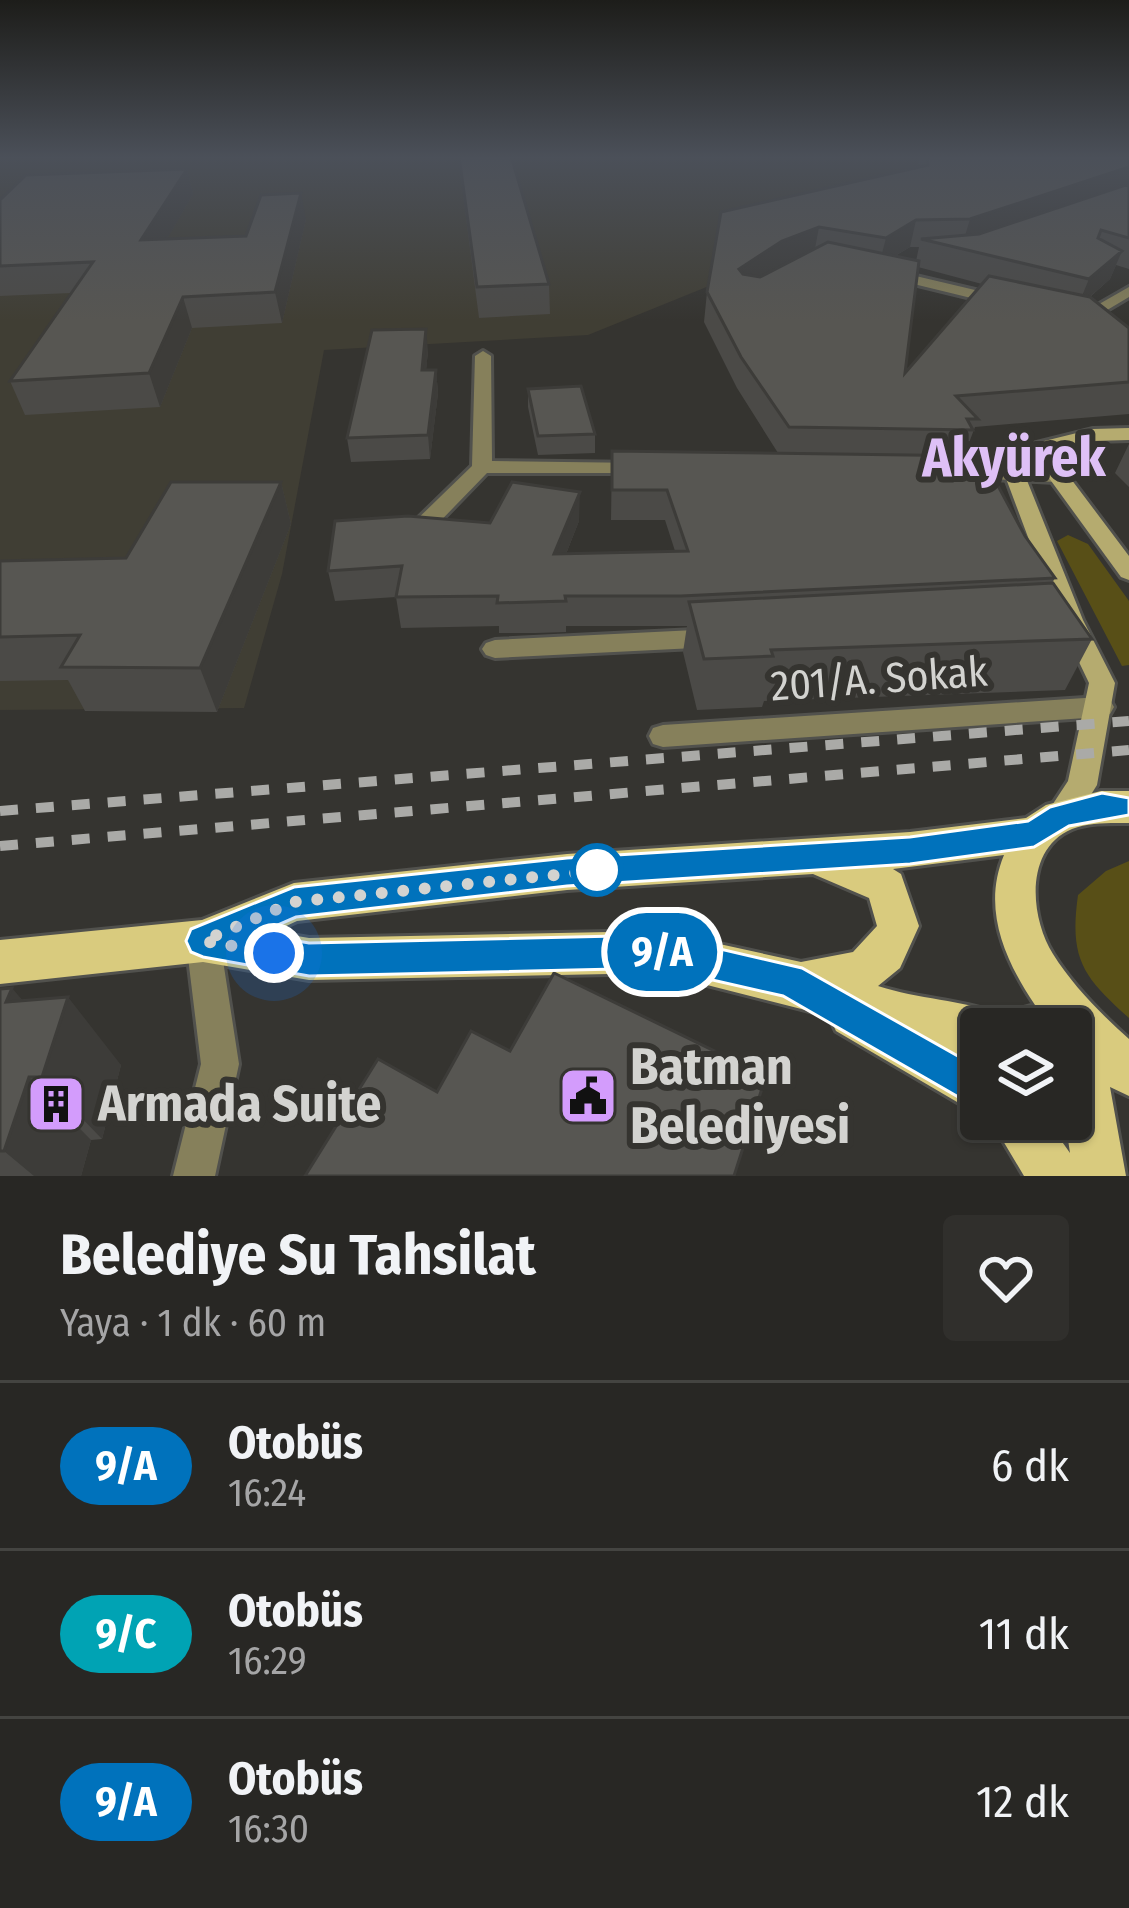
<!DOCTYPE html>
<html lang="tr">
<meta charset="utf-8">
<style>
body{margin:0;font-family:"Fira Sans Condensed",sans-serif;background:#302f2c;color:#f1f3f6;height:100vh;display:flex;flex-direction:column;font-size:45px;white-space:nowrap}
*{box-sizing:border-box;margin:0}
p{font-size:39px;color:#a5a5a6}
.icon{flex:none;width:66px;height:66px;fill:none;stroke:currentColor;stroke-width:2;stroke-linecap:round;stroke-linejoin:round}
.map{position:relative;height:1176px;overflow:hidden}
.drawer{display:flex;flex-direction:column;background:#282724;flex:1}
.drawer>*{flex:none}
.badge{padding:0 24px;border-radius:39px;font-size:42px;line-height:78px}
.fabs{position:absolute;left:960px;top:1008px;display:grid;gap:24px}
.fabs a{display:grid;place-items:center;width:132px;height:132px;border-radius:12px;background:#282724;box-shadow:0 3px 9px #0004,0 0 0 3px #444441;font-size:60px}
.you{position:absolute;width:60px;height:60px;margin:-30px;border:9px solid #fff;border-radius:50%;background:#1a73e8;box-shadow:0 0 0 18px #1a73e833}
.map>.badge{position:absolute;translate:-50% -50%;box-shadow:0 0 0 6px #fff}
.round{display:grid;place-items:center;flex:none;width:126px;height:126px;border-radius:12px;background:#302f2c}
.summary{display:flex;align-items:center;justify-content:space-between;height:204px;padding:0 60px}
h1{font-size:57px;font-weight:700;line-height:90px}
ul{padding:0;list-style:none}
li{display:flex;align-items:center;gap:36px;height:168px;padding:0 60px;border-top:3px solid #444441}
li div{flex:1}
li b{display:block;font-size:45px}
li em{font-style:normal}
li .badge{min-width:132px;font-weight:700;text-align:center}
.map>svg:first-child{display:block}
.built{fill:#403e34}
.green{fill:#584f17}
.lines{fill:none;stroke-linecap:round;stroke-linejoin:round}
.street-casing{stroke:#51514d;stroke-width:6}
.secondary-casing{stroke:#51514d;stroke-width:6}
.primary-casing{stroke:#51514d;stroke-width:6}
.street{fill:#86805b;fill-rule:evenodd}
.secondary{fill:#b5ab6f;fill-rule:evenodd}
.primary{fill:#d9cb7e;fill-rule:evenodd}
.rail{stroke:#aaaaa7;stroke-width:10;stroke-dasharray:18 18;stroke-linecap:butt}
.wall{fill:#4b4a47;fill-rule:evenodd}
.shaded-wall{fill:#3d3c39}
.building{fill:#575652;stroke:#3d3c39;stroke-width:3}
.line{fill:#0072bc;stroke:#fff;stroke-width:3}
.walk{stroke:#d3d3d0;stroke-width:12;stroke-dasharray:0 21.6}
.stop-dot{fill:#fff;stroke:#0072bc;stroke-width:6}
.labels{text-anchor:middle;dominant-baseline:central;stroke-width:12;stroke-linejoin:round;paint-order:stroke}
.street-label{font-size:42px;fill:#d3d3d0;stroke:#353430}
.near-poi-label{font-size:51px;font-weight:bold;fill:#d3d3d0;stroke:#353430;text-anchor:start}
.district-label{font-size:54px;font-weight:bold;fill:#dec0f6;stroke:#353430}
</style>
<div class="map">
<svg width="1129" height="1176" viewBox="0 0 1129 1176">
<rect width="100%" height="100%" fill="#353430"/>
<path class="built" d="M 0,156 L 1030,156 L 588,335 L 324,350 L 282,574 L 244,708 L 0,710 Z"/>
<path class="green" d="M 1068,535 L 1088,544 L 1129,601 L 1129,665 L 1122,666 L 1057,541 Z
M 1129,861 L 1129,1018 C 1083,977 1069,959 1078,895 L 1106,871 Z"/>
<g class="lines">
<g class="street-casing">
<path id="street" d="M 886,269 L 1009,298 L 1012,301 L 1004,306 L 881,276 L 881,270 Z
M 1129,287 L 1129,297 L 1087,322 L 1073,319 Z
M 483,351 L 491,356 L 492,461 L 641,463 L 651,469 L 648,473 L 487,473 L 422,540 L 406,540 L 403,535 L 406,530 L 472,466 L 475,356 Z
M 958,467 L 1056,470 L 1066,476 L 1056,482 L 951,477 L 951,469 Z
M 715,629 L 724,632 L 728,638 L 724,644 L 715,647 L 495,658 L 486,655 L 482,649 L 486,643 L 495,640 Z
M 1100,697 L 1110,700 L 1114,707 L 1110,714 L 1100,717 L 663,747 L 653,744 L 649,736 L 653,728 L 663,725 Z
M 203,924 L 215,929 L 220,941 L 239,1064 L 215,1176 L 173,1176 L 201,1064 L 186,941 L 191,929 Z"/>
</g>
<g class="secondary-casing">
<path id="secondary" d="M 1129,428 L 1129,440 L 1093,441 L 1050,451 L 1129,556 L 1129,580 L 1121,577 L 1033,456 L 1028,457 L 1024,473 L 1083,620 L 1115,683 L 1097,785 L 1072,825 L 1061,829 L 1050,825 L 1045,816 L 1068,781 L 1089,683 L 1059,620 L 1004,473 L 1012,449 L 1093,429 Z"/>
</g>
<g class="primary-casing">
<path id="primary" d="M 1101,791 L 1129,791 L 1129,823 C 1111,823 1090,822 1072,829 C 1024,849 1030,917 1053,954 C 1073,986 1101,1014 1129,1039 L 1129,1096 L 1110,1087 L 1126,1176 L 1024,1176 L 990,1119 L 1046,1119 L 1070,1153 L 1065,1119 L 1071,1119 L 1071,1029 L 981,1029 L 981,1055 L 961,1052 L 981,1064 L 981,1116 L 836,1031 L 829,1016 L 660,973 L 309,980 L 203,962 L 0,984 L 0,940 L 202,920 L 294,883 L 567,854 L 910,832 L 1026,818 L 1046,805 ZM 1004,855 C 982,908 1004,959 1035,1005 L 1009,1012 L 1003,1028 L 998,1014 C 964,1000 917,999 878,986 L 900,968 L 919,926 L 901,874 L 893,869 ZM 813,874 L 869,898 L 877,926 L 853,952 L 801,962 L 660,931 L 309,938 L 273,932 L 297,921 L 567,890 Z"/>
</g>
<use href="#street" class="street"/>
<use href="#secondary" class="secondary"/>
<use href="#primary" class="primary"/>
<path class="rail" d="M 0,811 L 1129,721
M 0,846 L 1129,750"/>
</g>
<path class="wall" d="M 458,156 L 511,156 L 549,284 L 550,314 L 479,318 Z
M 918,156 L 1129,156 L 1129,269 L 1116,265 L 1110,279 L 1090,297 L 1129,328 L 1129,414 L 975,427 L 964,456 L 1055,578 L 1052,583 L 1092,639 L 1065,690 L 764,701 L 762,707 L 697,710 L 683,652 L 687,626 L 566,626 L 566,632 L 536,633 L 499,633 L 499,626 L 401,628 L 396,597 L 335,601 L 328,571 L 490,523 L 579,521 L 566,554 L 675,551 L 665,520 L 611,520 L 612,451 L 778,453 L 737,388 L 704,322 L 707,292 L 919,167 ZM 910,247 L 919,247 L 916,261 L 895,256 ZM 918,267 L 982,284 L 905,373 Z
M 187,169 L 193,194 L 167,239 L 246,236 L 306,219 L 282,323 L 192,328 L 160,407 L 25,415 L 10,381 L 71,293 L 0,296 L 0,200 Z
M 428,351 L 426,370 L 436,370 L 438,393 L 430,459 L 351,462 L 347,438 Z
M 528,389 L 595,434 L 595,453 L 538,455 L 528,407 Z
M 1129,444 L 1129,487 L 1115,473 Z
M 281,482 L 291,524 L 217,712 L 85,711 L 68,680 L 0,681 L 0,561 L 126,558 Z
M 0,989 L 22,1001 L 121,1065 L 102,1139 L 91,1140 L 81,1176 L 0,1176 Z"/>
<path class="shaded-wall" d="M 1129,167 L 1129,185 L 962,246 L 970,219 Z
M 187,169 L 193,194 L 150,269 L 141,240 Z
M 301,193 L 306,219 L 282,323 L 275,292 Z
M 916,220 L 910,247 L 879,265 L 886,238 Z
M 819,227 L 814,254 L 736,298 L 739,269 L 782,241 Z
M 1122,251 L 1110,279 L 1077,308 L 1089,279 Z
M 183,297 L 192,328 L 160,407 L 149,373 Z
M 426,329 L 428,351 L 424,393 L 422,370 Z
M 436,370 L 438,393 L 430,459 L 428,435 Z
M 281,482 L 291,524 L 217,712 L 200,668 Z
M 580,492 L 579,521 L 554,584 L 554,554 Z
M 12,988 L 54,1037 L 68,997 L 121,1065 L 102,1139 L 42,1077 L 6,1002 Z
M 29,1077 L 91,1140 L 81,1176 L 34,1176 L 4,1151 Z"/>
<path class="building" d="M 459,156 L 511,156 L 549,284 L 477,287 Z
M 927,156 L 1129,156 L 1129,167 L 970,219 L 916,220 L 886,238 L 819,227 L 782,241 L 739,269 L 743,274 L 760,277 L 828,242 L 919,261 L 905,373 L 989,276 L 1090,297 L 1129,328 L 1129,382 L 956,396 L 978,419 L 967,419 L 973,430 L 789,427 L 741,357 L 707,292 L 721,212 L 928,165 Z
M 187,169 L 141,240 L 246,236 L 261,195 L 301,193 L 275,292 L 183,297 L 149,373 L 10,381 L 93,262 L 0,266 L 0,200 L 26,175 Z
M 1129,184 L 1129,238 L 1101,230 L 1098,238 L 1122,251 L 1089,279 L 921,239 L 979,234 Z
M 426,329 L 422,370 L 436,370 L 428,435 L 347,438 L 372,330 Z
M 581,386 L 595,434 L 538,436 L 528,389 Z
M 612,451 L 982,456 L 1025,536 L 1055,578 L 681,596 L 565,596 L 566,601 L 497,603 L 498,596 L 396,597 L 402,566 L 328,571 L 335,521 L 408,516 L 490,523 L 512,482 L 580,492 L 554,554 L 688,551 L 667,490 L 612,490 Z
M 171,482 L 281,482 L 200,668 L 61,667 L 80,635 L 0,637 L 0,561 L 126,558 Z
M 1053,583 L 1092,639 L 771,650 L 773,656 L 704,659 L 689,602 Z
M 554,973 L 766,1076 L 734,1176 L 305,1176 L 378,1059 L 437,1092 L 471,1031 L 510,1051 Z
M 12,988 L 6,1002 L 68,997 L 42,1077 L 29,1077 L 4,1151 L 0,1151 L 0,989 Z"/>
<linearGradient id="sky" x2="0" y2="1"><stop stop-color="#1d1d1a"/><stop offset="0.49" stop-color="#4b5059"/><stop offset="1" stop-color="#4b5059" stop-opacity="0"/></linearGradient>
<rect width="1129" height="321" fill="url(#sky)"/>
<path class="line" d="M 1102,793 L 1129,798 L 1129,815 L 1069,826 L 1034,847 L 910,864 L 567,886 L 296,917 L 257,934 L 309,943 L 660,935 L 802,968 L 995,1077 L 1000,1091 L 995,1104 L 981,1110 L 783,996 L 660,968 L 309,976 L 203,957 L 191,952 L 186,941 L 191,929 L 294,887 L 567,858 L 910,837 L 1028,821 L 1050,807 Z"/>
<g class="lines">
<path class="walk" d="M 274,953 L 203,941 L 294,902 L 613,869 L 597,870"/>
</g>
<defs>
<g id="civic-square" transform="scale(3)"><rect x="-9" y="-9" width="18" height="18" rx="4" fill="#d39cfc" stroke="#353430"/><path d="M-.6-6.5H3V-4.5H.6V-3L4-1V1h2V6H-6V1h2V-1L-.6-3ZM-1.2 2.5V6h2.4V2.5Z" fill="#111"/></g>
<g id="building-square" transform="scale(3)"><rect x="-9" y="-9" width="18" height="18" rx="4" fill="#d39cfc" stroke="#353430"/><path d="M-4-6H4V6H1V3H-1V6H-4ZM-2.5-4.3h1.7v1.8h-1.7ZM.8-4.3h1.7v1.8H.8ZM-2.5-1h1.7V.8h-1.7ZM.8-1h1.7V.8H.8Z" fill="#111"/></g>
</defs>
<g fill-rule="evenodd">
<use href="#civic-square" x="588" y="1096"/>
<use href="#building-square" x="56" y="1104"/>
</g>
<circle class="stop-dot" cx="597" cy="870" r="24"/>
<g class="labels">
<g class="street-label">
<text transform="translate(879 679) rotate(-4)">201/A. Sokak</text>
</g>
<g class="near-poi-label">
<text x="630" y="1067">Batman<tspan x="630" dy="59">Belediyesi</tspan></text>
<text x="98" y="1104">Armada Suite</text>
</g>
<g class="district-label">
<text x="1014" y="458">Akyürek</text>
</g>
</g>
</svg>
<div class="fabs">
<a><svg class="icon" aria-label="layers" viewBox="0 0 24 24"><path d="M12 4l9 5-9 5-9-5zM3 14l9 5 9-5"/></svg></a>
</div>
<div class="you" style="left:274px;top:953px"></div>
<b class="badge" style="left:662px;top:952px;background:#0072bc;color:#fff">9/A</b>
</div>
<section class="drawer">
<div class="summary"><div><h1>Belediye Su Tahsilat</h1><p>Yaya · 1 dk · 60 m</p></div><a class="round"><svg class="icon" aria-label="heart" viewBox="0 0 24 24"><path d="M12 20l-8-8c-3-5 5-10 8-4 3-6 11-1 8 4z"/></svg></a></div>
<ul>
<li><span class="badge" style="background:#0072bc;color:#fff">9/A</span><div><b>Otobüs</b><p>16:24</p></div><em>6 dk</em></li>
<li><span class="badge" style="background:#00a3b4;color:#fff">9/C</span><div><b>Otobüs</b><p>16:29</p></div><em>11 dk</em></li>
<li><span class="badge" style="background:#0072bc;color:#fff">9/A</span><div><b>Otobüs</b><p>16:30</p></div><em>12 dk</em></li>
</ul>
</section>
